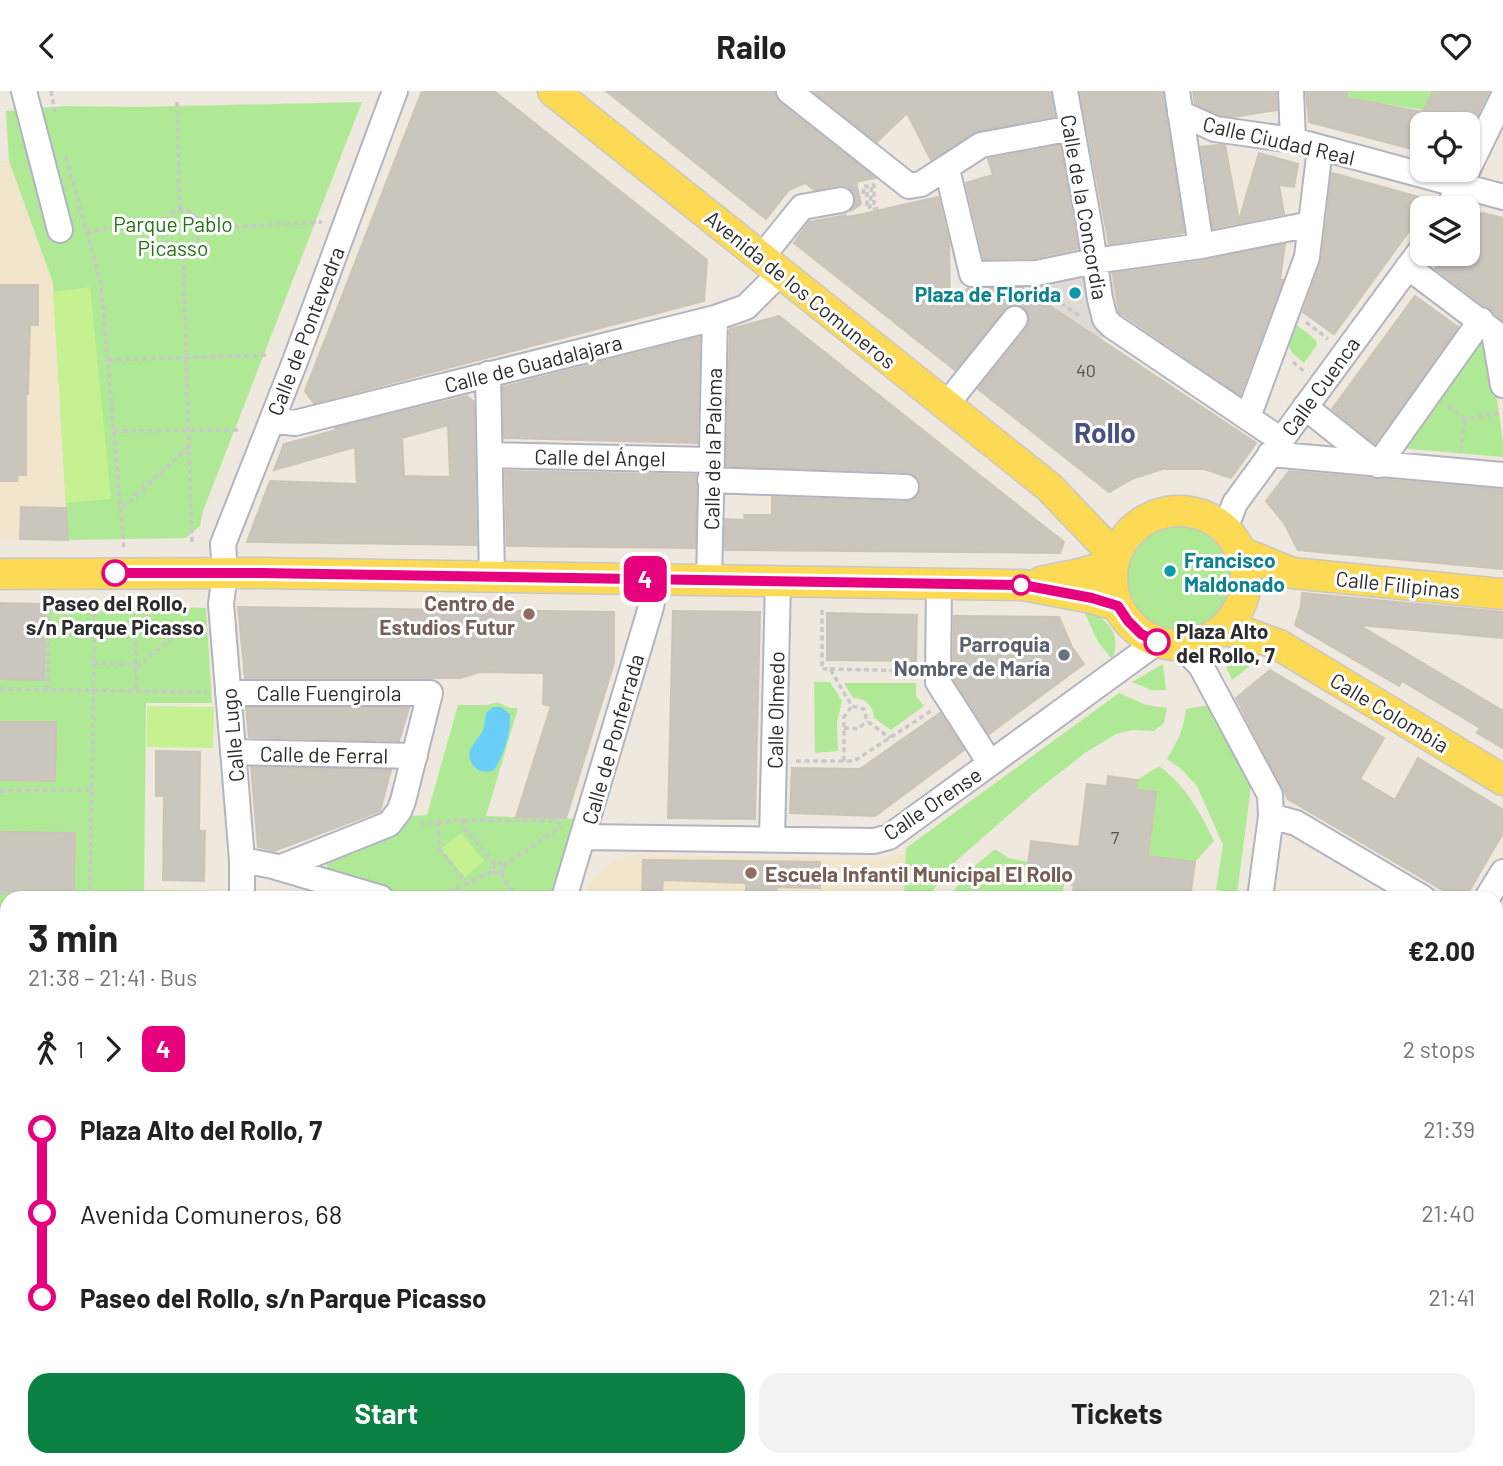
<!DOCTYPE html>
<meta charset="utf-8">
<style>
body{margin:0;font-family:Barlow,sans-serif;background:#f2f2f2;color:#222;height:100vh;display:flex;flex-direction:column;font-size:26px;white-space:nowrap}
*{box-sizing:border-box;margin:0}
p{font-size:23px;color:#767676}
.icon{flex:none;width:38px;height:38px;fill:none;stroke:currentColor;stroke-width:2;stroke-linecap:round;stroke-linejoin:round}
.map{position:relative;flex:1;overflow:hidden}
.drawer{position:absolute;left:0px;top:800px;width:1503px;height:576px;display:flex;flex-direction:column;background:#fff;border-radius:21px 21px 0 0;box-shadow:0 2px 5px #0004}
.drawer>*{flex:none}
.badge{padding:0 14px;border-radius:10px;font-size:24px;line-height:46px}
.buttons{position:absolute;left:1410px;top:21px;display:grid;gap:14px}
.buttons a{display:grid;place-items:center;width:70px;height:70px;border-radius:14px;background:#fff;box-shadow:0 2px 5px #0004;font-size:35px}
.map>.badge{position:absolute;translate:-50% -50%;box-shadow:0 0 0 4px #fff}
.legs{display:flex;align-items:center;gap:10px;height:77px;padding:0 28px;font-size:23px}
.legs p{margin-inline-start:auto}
.head{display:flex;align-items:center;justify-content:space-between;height:119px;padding:0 28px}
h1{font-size:38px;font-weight:700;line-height:52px}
.primary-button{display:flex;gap:14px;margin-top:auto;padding:14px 28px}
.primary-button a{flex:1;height:80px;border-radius:21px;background:#0b8043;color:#fff;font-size:28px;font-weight:700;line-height:80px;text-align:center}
.primary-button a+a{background:#f2f2f2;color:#222}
ul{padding:0 28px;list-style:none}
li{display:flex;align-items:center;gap:24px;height:84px;font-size:26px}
li i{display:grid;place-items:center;width:10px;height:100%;margin:0 9px;background:currentColor}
li i::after{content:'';width:18px;height:18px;margin:-9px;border:5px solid;border-radius:50%;background:#fff}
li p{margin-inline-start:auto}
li:first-child i{background:linear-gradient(#0000 50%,currentColor 0)}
li:last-child i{background:linear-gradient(currentColor 50%,#0000 0)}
header{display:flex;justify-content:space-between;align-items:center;height:91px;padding:0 28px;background:#fff;font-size:32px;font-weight:700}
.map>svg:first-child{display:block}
.education{fill:#f1e6cc}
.green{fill:#b0e996}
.pitch{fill:#c5f191}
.plaza{fill:#dedbd5}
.water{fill:#69cef8}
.building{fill:#cac5bd;stroke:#cbc4b7;stroke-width:2;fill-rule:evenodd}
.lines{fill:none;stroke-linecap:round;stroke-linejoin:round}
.minor-casing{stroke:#b2b4c1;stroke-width:28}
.major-casing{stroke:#c8c8c8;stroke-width:33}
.path{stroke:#c8c8c8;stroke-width:3.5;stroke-dasharray:5 3.5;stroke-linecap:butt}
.minor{stroke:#fff;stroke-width:24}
.major{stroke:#fcda56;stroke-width:30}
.line-1-casing{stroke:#fff;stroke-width:16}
.line-1{stroke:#e6007e;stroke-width:10}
.culture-dot{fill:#0f9aa8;stroke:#fff;stroke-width:2.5}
.stop-1-dot{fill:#fff;stroke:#e6007e;stroke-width:3.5}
.education-dot{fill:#8d6e63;stroke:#fff;stroke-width:2.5}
.worship-dot{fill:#6b7280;stroke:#fff;stroke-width:2.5}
.labels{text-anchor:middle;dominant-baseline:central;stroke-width:6;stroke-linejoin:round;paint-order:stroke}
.number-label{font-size:18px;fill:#545250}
.street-label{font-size:21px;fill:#2c2c2c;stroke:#fff}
.park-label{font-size:21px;fill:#257115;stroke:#fff}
.culture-label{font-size:21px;font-weight:bold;fill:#0d838f;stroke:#fff;text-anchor:end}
.stop-label{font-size:21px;font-weight:bold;fill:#2c2c2c;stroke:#fff}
.education-label{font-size:21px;font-weight:bold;fill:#785e54;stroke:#fff;text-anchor:end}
.worship-label{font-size:21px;font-weight:bold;fill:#5b616d;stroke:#fff;text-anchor:end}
.district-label{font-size:28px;font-weight:bold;fill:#485181;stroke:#fff}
</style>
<header><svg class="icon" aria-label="back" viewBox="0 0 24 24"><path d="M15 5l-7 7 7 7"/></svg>Railo<svg class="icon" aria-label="heart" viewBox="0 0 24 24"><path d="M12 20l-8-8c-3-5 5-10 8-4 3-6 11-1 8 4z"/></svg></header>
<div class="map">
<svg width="1503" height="1375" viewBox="0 0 1503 1375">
<rect width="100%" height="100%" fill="#efe8de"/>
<path class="education" d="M 0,70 L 9,70 L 53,192 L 68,449 L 0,448 Z
M 906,757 L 904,807 L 583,807 L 589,793 L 601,779 L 618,768 L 638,764 L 877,768 L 894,765 Z
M 0,1168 L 7,1168 L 7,1368 L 20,1369 L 18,1375 L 0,1375 Z"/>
<path class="green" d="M 1347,0 L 1433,0 L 1424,19 L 1347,7 Z
M 362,11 L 203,420 L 200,435 L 186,447 L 68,449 L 53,192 L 9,70 L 6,20 L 65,15 L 137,16 Z
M 1293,231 L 1316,249 L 1317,254 L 1304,272 C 1284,257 1287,253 1293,231 Z
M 1477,250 L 1489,253 L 1503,351 L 1503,366 L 1398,357 Z
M1125 486a53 53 0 1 1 106 0a53 53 0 1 1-106 0Z
M 45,513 L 206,517 L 212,612 L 146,612 L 144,799 L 221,800 L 221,807 L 7,807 L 7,849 L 0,849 L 0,800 L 74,800 L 74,742 L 0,741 L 0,689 L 55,690 L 56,632 L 0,631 L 0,588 L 44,588 Z
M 1082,516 C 1104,526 1124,541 1112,568 L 1098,551 Z
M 1236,558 L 1255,571 L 1232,589 L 1221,563 Z
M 1163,573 L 1166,599 L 1151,599 L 1132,591 Z
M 814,591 L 830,591 L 842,610 L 837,631 L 838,660 L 815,662 Z
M 844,592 L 916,592 L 916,605 L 924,615 L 891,639 L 874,627 C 873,615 866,607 853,607 Z
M 1119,602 L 1146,614 L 1167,617 L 1164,632 L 1154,640 L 1132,639 L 1116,643 L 1085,662 L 1035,701 L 956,770 L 927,807 L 904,807 L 906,757 Z
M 497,611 L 510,617 L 518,617 L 486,725 L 580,728 L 555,807 L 412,807 L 329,780 L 325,770 L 409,725 L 427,724 L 458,614 L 487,614 Z
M 1214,613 L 1252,688 L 1237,803 L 1216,799 L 1223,754 L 1197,695 L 1180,677 L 1167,668 C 1177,651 1184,638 1186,618 Z
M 1159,675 C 1186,695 1200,721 1214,750 L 1195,771 L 1148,765 L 1156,701 L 1136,699 L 1137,689 Z
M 995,758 L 1009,767 L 1028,771 L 1026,788 L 1064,793 L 1062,807 L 948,807 L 970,779 Z
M 1496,874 L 1503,878 L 1503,1075 L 1496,1070 Z
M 1496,1273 L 1503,1277 L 1503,1375 L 1374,1375 L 1376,1369 L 1496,1368 Z
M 210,1368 L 370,1369 L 368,1375 L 208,1375 Z"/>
<path class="pitch" d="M 90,196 L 111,408 L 66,412 L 53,201 Z
M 147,615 L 214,616 L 213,657 L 147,656 Z
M 461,742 L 484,770 L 465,786 L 441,758 Z
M 0,1044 L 7,1044 L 7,1121 L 0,1121 Z"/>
<path class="plaza" d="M 1108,152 L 1119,224 L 1101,249 L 1045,212 L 1025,194 L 1026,172 L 1081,155 Z"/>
<path class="water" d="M 493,616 L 501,616 L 510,623 C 511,642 504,665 493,680 C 484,681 478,681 473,674 C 462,660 478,650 483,639 C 485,634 485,627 486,622 Z"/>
<path class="building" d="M 422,0 L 494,0 L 707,169 L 704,210 L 314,312 L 305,300 Z
M 606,0 L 774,0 L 780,12 L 875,87 L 856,91 L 861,113 L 852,119 L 855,113 L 855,106 L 847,95 L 838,94 L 814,99 L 805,92 L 789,99 L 766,128 Z
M 813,0 L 1050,0 L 1054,25 L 978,40 L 931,69 L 907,22 L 877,51 Z
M 1080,0 L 1162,0 L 1184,142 L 1109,153 Z
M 1193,0 L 1276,0 L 1277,19 L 1233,26 L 1219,24 L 1195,13 Z
M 1306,0 L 1347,0 L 1347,7 L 1423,21 L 1433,0 L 1489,0 L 1473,33 L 1423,33 L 1423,61 L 1309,31 Z
M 1060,54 L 1078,157 L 1035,167 L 984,168 L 966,92 L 993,84 L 988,68 Z
M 1219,54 L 1225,54 L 1239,129 L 1259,62 L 1298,73 L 1294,96 L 1279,94 L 1284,123 L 1213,137 L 1201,56 Z
M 1332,82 L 1423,107 L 1427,116 L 1423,117 L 1423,121 L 1334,243 L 1303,221 L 1322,168 Z
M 938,106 L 949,151 L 950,220 L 968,197 L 1023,197 L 1256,352 L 1231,387 L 1204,378 L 1163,378 L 1134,387 L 1109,401 L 978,298 L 1027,237 L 1029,223 L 1024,216 L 1010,214 L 1004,218 L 955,279 L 794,152 L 809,131 L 846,124 L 847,126 L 863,123 Z
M 1483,122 L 1503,127 L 1503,229 L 1435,177 L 1445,163 L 1468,163 L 1468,131 L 1474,124 Z
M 1285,153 L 1280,188 L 1283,189 L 1240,304 L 1119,221 L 1113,182 L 1203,170 Z
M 0,194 L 38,194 L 38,234 L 30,234 L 28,303 L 26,302 L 26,384 L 18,384 L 17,390 L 0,390 Z
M 1415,205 L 1458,236 L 1375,353 L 1332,318 Z
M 779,225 L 1064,451 L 1060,462 L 725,459 L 725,428 L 745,429 L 744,424 L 772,424 L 772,406 L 905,411 L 914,409 L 921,397 L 919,388 L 913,383 L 907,381 L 726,375 L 730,238 Z
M 700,246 L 697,352 L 504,347 L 503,296 Z
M 467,305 L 474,311 L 476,454 L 247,451 L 270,390 L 357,393 L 355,356 L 274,379 L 284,353 L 336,339 L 335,337 ZM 448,334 L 450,386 L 404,385 L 402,347 Z
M 505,380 L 697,384 L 695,457 L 507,455 Z
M 1289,380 L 1503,399 L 1503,478 L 1298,459 L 1284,432 L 1266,410 Z
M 21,416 L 66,417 L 68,449 L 20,448 Z
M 1302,502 L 1503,521 L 1503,547 L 1359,534 L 1503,620 L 1503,657 L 1477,642 L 1480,637 L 1402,590 L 1399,595 L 1295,534 L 1301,515 Z
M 0,512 L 45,513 L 44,589 L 0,588 Z
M 238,516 L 614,521 L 614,572 L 566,727 L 516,726 L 551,615 L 543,613 L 544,582 L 480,581 L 460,587 L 245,587 Z
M 673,520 L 760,521 L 755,728 L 668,727 Z
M 827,522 L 917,524 L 916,570 L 827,569 Z
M 954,525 L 1059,526 L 1072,556 L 1084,573 L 989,643 L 953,587 Z
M 1270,579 L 1384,647 L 1360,688 L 1395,709 L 1418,667 L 1503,719 L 1503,742 L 1465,807 L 1456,807 L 1288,708 L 1236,607 Z
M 246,617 L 409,617 L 399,650 L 249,646 Z
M 940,622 L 964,659 L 875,725 L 790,722 L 792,677 L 860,678 Z
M 0,631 L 56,631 L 55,690 L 0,689 Z
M 156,660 L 200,661 L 199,740 L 205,740 L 204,790 L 163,789 L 164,705 L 156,705 Z
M 251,676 L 391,679 L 380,720 L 274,760 L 258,756 Z
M 1108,685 L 1137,689 L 1136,699 L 1156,701 L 1148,765 L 1195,771 L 1190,807 L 1143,803 L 1142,807 L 1072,807 L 1074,794 L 1026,788 L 1031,750 L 1079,756 L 1087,693 L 1107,695 Z
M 0,741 L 75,742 L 74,800 L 0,800 Z
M 643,769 L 820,771 L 820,797 L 777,796 L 776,807 L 746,807 L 746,792 L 663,789 L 662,807 L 642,807 Z"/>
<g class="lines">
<g class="minor-casing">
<path id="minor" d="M 24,0 L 60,139
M 789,0 L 909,95 L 921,93 L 981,54 L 1072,37
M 1065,0 L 1090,138 L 1100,208 L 1105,228 L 1112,235 L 1281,349
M 1177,0 L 1201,155
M 1291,0 L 1293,49
M 1180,22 L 1215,38 L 1293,49 L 1503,106
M 947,78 L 972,183 L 1037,182 L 1094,170 L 1201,155 L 1311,133
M 1468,78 L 1503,6
M 1448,117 L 1467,81
M 761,167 L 802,116 L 841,109
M 1408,176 L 1494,241 L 1503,294
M 488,283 L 492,486
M 946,314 L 1015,228
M 1305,316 L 1378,374 L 1481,229
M 1248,326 L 1307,166 L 1320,57
M 272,329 L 295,332 L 715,227 L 746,216 L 780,182
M 1270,363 L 1503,384
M 490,364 L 711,369
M 710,389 L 906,396
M 1225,438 L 1235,412 L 1423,156
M 709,489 L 715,227
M 939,493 L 938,591 L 990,672
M 1181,554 L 1201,575 L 1270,704 L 1271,725 L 1260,807
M 228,602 L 430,602 L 403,710 L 399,720 L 389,733 L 279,777
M 233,661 L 415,665
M 1271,725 L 1296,732 L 1423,807
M 583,746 L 874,750 L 889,746 L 1157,551
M 772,748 L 778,490
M 242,769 L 273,775 L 381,807
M 242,807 L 242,769 L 221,513 L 225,482 L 223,453 L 294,273 L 395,0
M 564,807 L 651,516 L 656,488
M 1487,807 L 1503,781
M 1496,850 L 1503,854
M 1496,1094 L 1503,1099
M 0,1146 L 7,1146
M 797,1368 L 817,1375
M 70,1375 L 72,1368
M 196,1375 L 198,1368
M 390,1375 L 392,1368
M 1105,1375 L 1108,1368
M 1355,1375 L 1357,1368"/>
</g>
<g class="major-casing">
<path id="major" d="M 553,0 L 1049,396 L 1115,465
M1112 487a67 67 0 1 1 134 0a67 67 0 1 1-134 0Z
M 1241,461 L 1292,482 L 1503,503
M 0,483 L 260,482 L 1023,494 L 1092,507 L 1118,515
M 1041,491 L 1080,483 L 1113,473
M 1222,539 L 1249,543 L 1279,554 L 1503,689"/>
</g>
<path class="path" d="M 51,0 L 55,21
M 177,11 L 180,119
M 66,66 L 101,193 L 124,457
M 863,103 L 864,95 L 867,95 L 867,117 L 870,116 L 872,93 L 874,94 L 874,118 L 879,117
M163 138a19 19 0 1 1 38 0a19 19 0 1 1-38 0Z
M 200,138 L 322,131
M 86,142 L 105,138 L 162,138
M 183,157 L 192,454
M 1047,202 L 1081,226
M 1029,203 L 1037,216
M 1034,220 L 1042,209
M 1306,231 L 1328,248
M 108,269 L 269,264
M 1293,271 L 1306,282
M 1448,315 L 1465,328 L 1503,322
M 114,340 L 241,339
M 1461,360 L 1465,328
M 123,417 L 190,354
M 822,519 L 822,578 L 830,578 L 852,615 L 864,618 L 867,630 L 890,647
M 135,534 L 136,600
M 95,535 L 167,533 L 202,537
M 93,572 L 140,574 L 185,536
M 830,578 L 916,580
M 0,598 L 207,601
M 47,599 L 50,508
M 844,637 L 858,638 L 867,630
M 796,670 L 854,670 L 931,620
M 844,670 L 844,626 L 852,615
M 0,700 L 92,699
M 463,729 L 554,730 L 562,733
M 438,731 L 440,758 L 466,793
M 420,733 L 463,729 L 464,737 L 495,773
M 503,775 L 561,736
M 501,782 L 516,807
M 0,802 L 90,803
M 90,807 L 95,508
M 443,807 L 445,803 L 493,780 L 495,773 L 500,772 L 503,775 L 501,782 L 498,783 L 493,780
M 0,921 L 7,920
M 1496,931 L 1503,935
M 1496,958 L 1503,963
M 1496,978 L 1503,982
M 1496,1014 L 1503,1018
M 1496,1042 L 1503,1030
M 522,1368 L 541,1375
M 1307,1368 L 1333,1372
M 115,1375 L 121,1370 L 136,1375"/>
<use href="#minor" class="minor"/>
<use href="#major" class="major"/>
</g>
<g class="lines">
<g class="line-1-casing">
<path id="line-1" d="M 115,482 L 260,482 L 1023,494 L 1092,507 L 1118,515 L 1128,530 L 1141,543 L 1157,551"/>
</g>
<use href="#line-1" class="line-1"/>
</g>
<g class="culture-dot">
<circle cx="1075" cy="202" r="7"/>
<circle cx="1170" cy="480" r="7"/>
</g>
<g class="stop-1-dot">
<circle cx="115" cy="482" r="12"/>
<circle cx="1021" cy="494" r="9"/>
<circle cx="1157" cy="551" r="12"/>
</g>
<g class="education-dot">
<circle cx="529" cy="523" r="7"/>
<circle cx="751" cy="782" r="7"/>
</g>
<circle class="worship-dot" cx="1064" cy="564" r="7"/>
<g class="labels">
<g class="number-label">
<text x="1086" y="279">40</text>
<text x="1115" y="746">7</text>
</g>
<g class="street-label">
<text transform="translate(1279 49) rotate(13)">Calle Ciudad Real</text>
<text transform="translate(1085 116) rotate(80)">Calle de la Concordia</text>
<text transform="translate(801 198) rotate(39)">Avenida de los Comuneros</text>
<text transform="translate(305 240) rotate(-69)">Calle de Pontevedra</text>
<text transform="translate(533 272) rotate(-14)">Calle de Guadalajara</text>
<text transform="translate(1320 295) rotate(-54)">Calle Cuenca</text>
<text transform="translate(712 358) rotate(-89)">Calle de la Paloma</text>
<text transform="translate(600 366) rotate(1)">Calle del Ángel</text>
<text transform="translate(1398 493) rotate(6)">Calle Filipinas</text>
<text x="329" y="601">Calle Fuengirola</text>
<text transform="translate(775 619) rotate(-89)">Calle Olmedo</text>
<text transform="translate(1390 621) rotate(31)">Calle Colombia</text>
<text transform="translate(232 644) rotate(-95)">Calle Lugo</text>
<text transform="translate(612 648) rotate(-74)">Calle de Ponferrada</text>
<text transform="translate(324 663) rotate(1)">Calle de Ferral</text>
<text transform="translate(932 712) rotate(-34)">Calle Orense</text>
</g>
<g class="park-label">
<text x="173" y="132">Parque Pablo<tspan x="173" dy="24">Picasso</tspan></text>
</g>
<g class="culture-label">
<text x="1061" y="202">Plaza de Florida</text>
<text x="1184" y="468" text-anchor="start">Francisco<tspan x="1184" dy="24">Maldonado</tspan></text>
</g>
<g class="stop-label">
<text x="115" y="511">Paseo del Rollo,<tspan x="115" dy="24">s/n Parque Picasso</tspan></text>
<text x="1176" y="539" text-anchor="start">Plaza Alto<tspan x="1176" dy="24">del Rollo, 7</tspan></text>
</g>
<g class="education-label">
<text x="515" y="511">Centro de<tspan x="515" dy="24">Estudios Futur</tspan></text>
<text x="765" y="782" text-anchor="start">Escuela Infantil Municipal El Rollo</text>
</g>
<g class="worship-label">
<text x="1050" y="552">Parroquia<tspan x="1050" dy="24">Nombre de María</tspan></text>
</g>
<g class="district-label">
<text x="1105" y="341">Rollo</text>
</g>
</g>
</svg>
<div class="buttons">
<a><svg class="icon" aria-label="locate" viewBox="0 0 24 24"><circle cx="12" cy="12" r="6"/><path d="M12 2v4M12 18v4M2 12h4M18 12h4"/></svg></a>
<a><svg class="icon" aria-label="layers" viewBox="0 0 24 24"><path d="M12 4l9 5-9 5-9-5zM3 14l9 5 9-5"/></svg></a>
</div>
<b class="badge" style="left:645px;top:488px;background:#e6007e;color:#fff">4</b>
<section class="drawer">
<div class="head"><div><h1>3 min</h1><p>21:38 – 21:41 · Bus</p></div><b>€2.00</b></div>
<div class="legs"><svg class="icon" aria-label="walk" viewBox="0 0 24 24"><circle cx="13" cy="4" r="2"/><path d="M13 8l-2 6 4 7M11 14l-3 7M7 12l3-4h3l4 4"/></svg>1<svg class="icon" aria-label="forward" viewBox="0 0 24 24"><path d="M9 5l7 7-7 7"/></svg><b class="badge" style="background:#e6007e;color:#fff">4</b><p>2 stops</p></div>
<ul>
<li><i style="color:#e6007e"></i><b>Plaza Alto del Rollo, 7</b><p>21:39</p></li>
<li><i style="color:#e6007e"></i><span>Avenida Comuneros, 68</span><p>21:40</p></li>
<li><i style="color:#e6007e"></i><b>Paseo del Rollo, s/n Parque Picasso</b><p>21:41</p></li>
</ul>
<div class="primary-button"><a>Start</a><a>Tickets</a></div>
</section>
</div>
